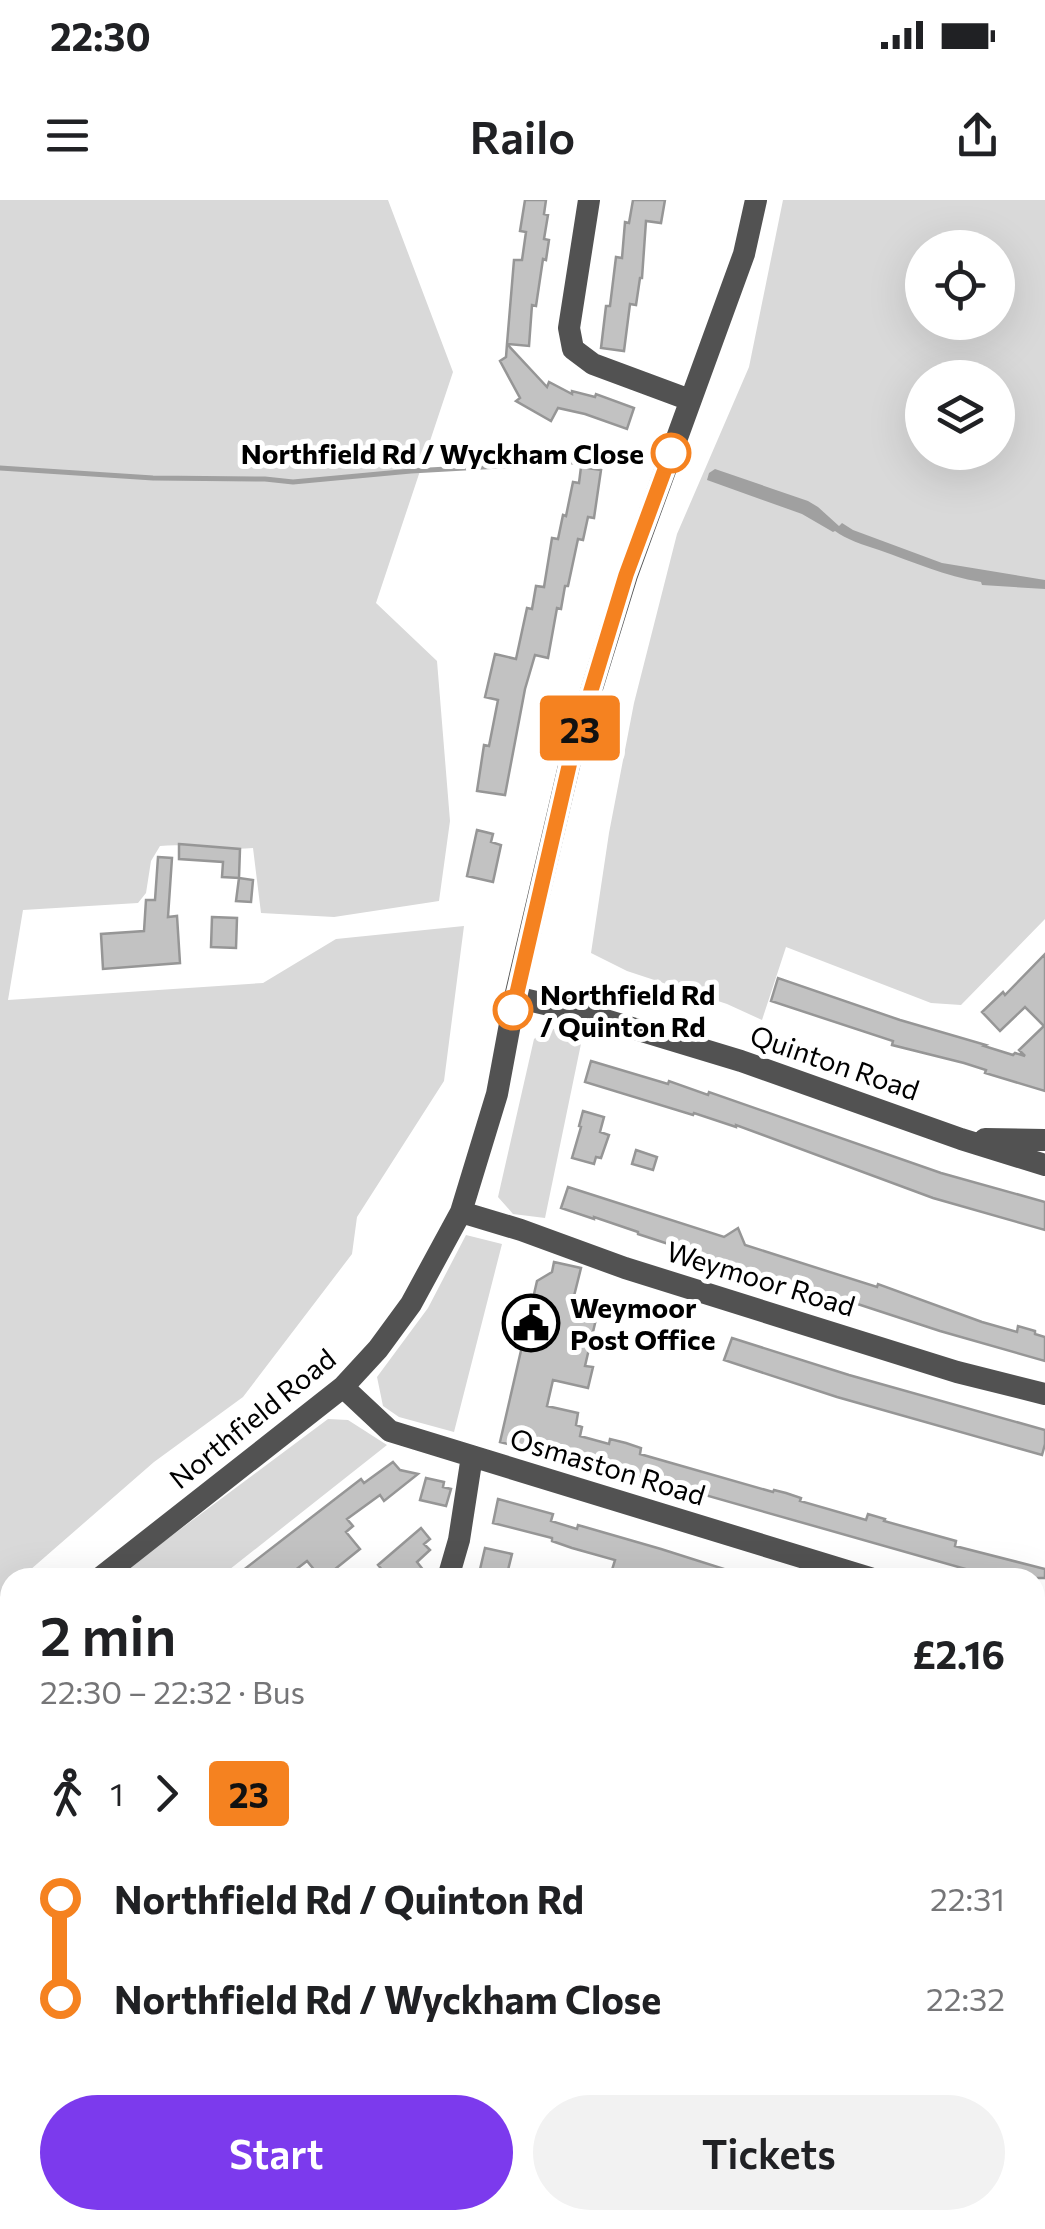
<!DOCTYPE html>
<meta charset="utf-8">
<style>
body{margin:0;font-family:Commissioner,sans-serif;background:#f2f2f2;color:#202124;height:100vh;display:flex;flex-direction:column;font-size:38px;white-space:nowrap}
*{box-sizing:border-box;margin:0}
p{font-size:32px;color:#757577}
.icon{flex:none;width:55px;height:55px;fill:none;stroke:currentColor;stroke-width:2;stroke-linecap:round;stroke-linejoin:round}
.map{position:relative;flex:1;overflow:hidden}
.drawer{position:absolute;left:0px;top:1368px;width:1045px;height:662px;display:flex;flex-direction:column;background:#fff;border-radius:30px 30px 0 0;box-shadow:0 10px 40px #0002}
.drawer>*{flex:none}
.badge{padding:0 20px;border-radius:8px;font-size:35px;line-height:65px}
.tools{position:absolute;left:905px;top:30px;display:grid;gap:20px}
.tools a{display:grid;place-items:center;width:110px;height:110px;border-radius:50%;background:#fff;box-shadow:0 10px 40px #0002;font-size:50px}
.map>.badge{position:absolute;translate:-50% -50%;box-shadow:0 0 0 5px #fff}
.legs{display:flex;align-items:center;gap:15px;height:110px;padding:0 40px;font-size:32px}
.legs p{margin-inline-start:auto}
.summary{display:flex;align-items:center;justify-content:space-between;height:170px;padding:0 40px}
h1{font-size:55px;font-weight:600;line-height:75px}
.primary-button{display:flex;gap:20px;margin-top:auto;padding:20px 40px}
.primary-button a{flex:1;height:115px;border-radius:60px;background:#7c3aed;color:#fff;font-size:40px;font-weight:600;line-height:115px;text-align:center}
.primary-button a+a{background:#f2f2f2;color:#202124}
ul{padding:0 40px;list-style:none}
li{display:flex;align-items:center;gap:35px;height:100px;font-size:38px}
li i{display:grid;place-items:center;width:15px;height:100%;margin:0 12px;background:currentColor}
li i::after{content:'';width:25px;height:25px;margin:-12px;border:8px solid;border-radius:50%;background:#fff}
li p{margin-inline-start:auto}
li:first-child i{background:linear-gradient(#0000 50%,currentColor 0)}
li:last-child i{background:linear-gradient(currentColor 50%,#0000 0)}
.status{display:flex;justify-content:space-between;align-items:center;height:70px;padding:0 50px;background:#fff;direction:ltr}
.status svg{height:28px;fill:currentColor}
header{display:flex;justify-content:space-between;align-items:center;height:130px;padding:0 40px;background:#fff;font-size:45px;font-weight:600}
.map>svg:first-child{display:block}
.green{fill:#d9d9d9;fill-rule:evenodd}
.water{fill:#a0a0a0}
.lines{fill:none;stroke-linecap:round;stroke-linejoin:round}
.stream{stroke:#a0a0a0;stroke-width:5}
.building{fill:#c2c2c2;stroke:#969696;stroke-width:2.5}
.minor{stroke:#525252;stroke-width:22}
.line-1-casing{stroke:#fff;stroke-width:22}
.line-1{stroke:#f58220;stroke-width:15}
.stop-1-dot{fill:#fff;stroke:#f58220;stroke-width:5}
.labels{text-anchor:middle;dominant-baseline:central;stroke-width:10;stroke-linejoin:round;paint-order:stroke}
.stop-label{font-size:28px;font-weight:bold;fill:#000;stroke:#fff;text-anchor:end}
.street-label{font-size:28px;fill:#000;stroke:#fff}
.poi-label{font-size:28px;font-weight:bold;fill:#000;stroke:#fff;text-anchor:start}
</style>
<div class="status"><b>22:30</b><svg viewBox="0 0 49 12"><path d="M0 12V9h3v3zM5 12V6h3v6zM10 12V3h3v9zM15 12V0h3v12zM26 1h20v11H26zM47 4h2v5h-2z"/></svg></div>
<header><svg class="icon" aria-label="menu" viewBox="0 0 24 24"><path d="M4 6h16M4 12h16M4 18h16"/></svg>Railo<svg class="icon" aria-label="share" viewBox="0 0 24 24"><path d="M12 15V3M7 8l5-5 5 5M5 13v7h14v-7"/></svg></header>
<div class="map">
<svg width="1045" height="2029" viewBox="0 0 1045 2029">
<rect width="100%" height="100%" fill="#fff"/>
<path class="green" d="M 0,0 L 388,0 L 453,172 L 376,403 L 437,461 L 450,621 L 439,701 L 334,717 L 261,713 L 253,648 C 222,651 191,643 160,646 L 151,661 L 146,693 L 138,703 L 23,710 L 8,800 L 263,783 L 336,739 L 464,726 L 444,881 L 357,1017 L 352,1054 L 243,1197 L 154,1262 L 22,1377 L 10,1378 L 10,1388 L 0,1397 Z
M 783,0 L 1045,0 L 1045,719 L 961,805 L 931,803 L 786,747 L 762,820 L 727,804 L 627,771 L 591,753 L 609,633 L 634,503 L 677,334 L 749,167 ZM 922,48 L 998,48 L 998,122 L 922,122 ZM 922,178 L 998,178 L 998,252 L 922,252 Z
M 548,828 L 583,834 L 545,1018 L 513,1014 L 498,997 L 534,839 Z
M 466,1035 L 502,1044 L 454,1232 L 399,1217 L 383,1206 L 377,1177 L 428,1108 Z
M 328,1219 L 348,1220 L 387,1245 L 220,1377 L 115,1378 Z
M 10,1457 L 10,1548 L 4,1552 L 0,1546 L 0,1465 Z
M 1035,1563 L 1045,1566 L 1045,1729 L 1035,1729 Z"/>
<path class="water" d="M 715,269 L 808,301 L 818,307 L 839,326 L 842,323 L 853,330 L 942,363 L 1045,380 L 1045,389 L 982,385 L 981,382 C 945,376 913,362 879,350 C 863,345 846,339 835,331 L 833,332 L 802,314 L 707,280 L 709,273 Z"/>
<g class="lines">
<path class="stream" d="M 0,268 L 153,278 L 265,279 L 293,282 L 411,271 L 627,259
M 1035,1588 L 1045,1588"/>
</g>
<path class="building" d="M 525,0 L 546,0 L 544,14 L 548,15 L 544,39 L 549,40 L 546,60 L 543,59 L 536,106 L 532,105 L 529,146 L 507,144 L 514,60 L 522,60 L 526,32 L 520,31 Z
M 633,0 L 665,0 L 661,23 L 646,21 L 642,78 L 640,78 L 636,105 L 630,104 L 624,151 L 601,148 L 606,106 L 610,106 L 616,57 L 622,58 L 625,22 L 629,23 Z
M 507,144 L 547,187 L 549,182 L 572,194 L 572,191 L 595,197 L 596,194 L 634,208 L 627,229 L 585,214 L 558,208 L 551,221 L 516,201 L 520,198 L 500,161 L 506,157 Z
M 581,267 L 601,270 L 594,318 L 588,317 L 583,340 L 578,339 L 568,386 L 565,386 L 561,409 L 557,408 L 548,458 L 535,455 L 525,489 L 505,595 L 477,591 L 484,545 L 489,546 L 498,500 L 485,497 L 495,454 L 516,459 L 527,408 L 532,409 L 536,386 L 544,387 L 552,338 L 558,339 L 563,315 L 566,316 L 573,282 L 579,283 Z
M 477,630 L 493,634 L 491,642 L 501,645 L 493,682 L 467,676 Z
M 179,644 L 240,649 L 239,678 L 222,677 L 223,662 L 179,659 Z
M 158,657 L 172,658 L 168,717 L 177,716 L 180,763 L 103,769 L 101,734 L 144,731 L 146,700 L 155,700 Z
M 239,678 L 253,680 L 251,702 L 236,701 Z
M 212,717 L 237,718 L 236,748 L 211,747 Z
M 1045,754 L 1045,891 L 985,873 L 986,870 L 964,863 L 892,845 L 893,841 L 771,801 L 778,778 L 900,820 L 986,845 L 984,846 L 1013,855 L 1015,853 L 1025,856 L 1019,850 L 1044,826 L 1025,807 L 1000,831 L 982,812 L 1003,792 L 1005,795 Z
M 591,861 L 668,884 L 669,881 L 708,895 L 709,892 L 941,973 L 1045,1002 L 1045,1030 L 933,998 L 736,925 L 736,927 L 694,913 L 693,915 L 585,882 Z
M 583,911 L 604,917 L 600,932 L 609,935 L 601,958 L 596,957 L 594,964 L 572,958 L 581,927 L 579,926 Z
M 636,950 L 657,957 L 653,970 L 632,964 Z
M 568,987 L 724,1037 L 738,1028 L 745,1045 L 877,1087 L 878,1084 L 982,1122 L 1017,1132 L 1018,1126 L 1035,1131 L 1035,1134 L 1045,1137 L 1045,1161 L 940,1131 L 827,1094 L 827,1096 L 638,1034 L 638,1032 L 594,1017 L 594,1019 L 561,1008 Z
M 554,1062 L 581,1068 L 571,1108 L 597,1115 L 585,1166 L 593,1167 L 588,1188 L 553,1180 L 547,1206 L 578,1213 L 576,1225 L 582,1227 L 580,1236 L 609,1244 L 610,1239 L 626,1243 L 641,1248 L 640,1254 L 773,1292 L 774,1290 L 786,1293 L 801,1298 L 800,1301 L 866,1320 L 868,1314 L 885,1319 L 884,1321 L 956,1341 L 955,1346 L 1045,1369 L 1045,1378 L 997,1378 L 575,1258 L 574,1261 L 500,1242 L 537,1081 L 552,1072 Z
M 732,1138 L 849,1175 L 1045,1230 L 1045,1244 L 1042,1255 L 837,1197 L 724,1160 Z
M 393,1262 L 400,1270 L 418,1274 L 384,1301 L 380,1295 L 347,1319 L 353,1326 L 346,1332 L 360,1349 L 324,1378 L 321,1378 L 307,1361 L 285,1378 L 233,1378 L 361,1279 L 364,1283 Z
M 426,1278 L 444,1282 L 443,1287 L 451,1289 L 446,1306 L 420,1300 Z
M 498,1299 L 553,1314 L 551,1321 L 577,1329 L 578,1325 L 661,1349 L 740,1374 L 739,1378 L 639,1378 L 612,1370 L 615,1360 L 572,1348 L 552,1341 L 552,1338 L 493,1323 Z
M 421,1328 L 430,1339 L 424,1344 L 430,1350 L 417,1362 L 424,1371 L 417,1378 L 389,1378 L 378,1365 Z
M 485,1348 L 512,1354 L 506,1378 L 478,1378 Z"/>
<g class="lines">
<path class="minor" d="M 589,0 L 569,128 L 573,149 L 593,164 L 690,200
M 515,797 L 579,812 L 741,861 L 961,939 L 1045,965
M 985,939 L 1045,940
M 461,1012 L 521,1030 L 625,1068 L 957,1172 L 1045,1194
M 343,1187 L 390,1231 L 870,1378
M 100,1378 L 343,1187 L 378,1149 L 411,1104 L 461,1012 L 497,894 L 515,797 L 572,553 L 627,375 L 744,54 L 756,0
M 448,1378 L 459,1340 L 472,1256
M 1035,1421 L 1045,1424
M 0,1453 L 10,1446
M 0,1868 L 10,1868
M 1035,1879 L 1045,1879
M 334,2029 L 334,2020
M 731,2029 L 731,2020"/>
</g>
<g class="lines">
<g class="line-1-casing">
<path id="line-1" d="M 513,810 L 572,553 L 626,375 L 671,253"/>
</g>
<use href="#line-1" class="line-1"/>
</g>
<defs>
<g id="civic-ring" transform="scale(2.875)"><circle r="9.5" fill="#fff" stroke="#000" stroke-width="1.5"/><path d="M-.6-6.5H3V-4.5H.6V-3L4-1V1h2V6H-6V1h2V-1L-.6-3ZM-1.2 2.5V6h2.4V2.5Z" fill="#000"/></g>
</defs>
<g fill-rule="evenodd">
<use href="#civic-ring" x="531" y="1123"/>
</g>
<g class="stop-1-dot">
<circle cx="671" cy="253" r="18"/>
<circle cx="513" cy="810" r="18"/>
</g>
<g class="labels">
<g class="stop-label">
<text x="644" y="253">Northfield Rd / Wyckham Close</text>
<text x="540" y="794" text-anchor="start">Northfield Rd<tspan x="540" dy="32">/ Quinton Rd</tspan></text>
</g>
<g class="street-label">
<text transform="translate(835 862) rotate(19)">Quinton Road</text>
<text transform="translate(761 1078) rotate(17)">Weymoor Road</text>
<text transform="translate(252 1218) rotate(-39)">Northfield Road</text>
<text transform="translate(608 1266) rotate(17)">Osmaston Road</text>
</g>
<g class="poi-label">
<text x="570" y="1107">Weymoor<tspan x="570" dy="32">Post Office</tspan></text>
</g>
</g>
</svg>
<div class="tools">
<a><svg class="icon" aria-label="locate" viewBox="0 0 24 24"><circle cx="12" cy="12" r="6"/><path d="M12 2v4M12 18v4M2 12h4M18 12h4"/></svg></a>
<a><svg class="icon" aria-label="layers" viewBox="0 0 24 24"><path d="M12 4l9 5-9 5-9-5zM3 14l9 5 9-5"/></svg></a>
</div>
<b class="badge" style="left:580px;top:528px;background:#f58220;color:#111">23</b>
<section class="drawer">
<div class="summary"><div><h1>2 min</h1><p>22:30 – 22:32 · Bus</p></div><b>£2.16</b></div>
<div class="legs"><svg class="icon" aria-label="walk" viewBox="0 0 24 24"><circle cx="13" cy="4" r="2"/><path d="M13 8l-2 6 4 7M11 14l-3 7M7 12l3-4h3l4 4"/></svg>1<svg class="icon" aria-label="forward" viewBox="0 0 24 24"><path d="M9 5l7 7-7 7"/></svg><b class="badge" style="background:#f58220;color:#111">23</b></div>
<ul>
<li><i style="color:#f58220"></i><b>Northfield Rd / Quinton Rd</b><p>22:31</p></li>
<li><i style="color:#f58220"></i><b>Northfield Rd / Wyckham Close</b><p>22:32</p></li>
</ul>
<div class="primary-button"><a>Start</a><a>Tickets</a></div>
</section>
</div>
